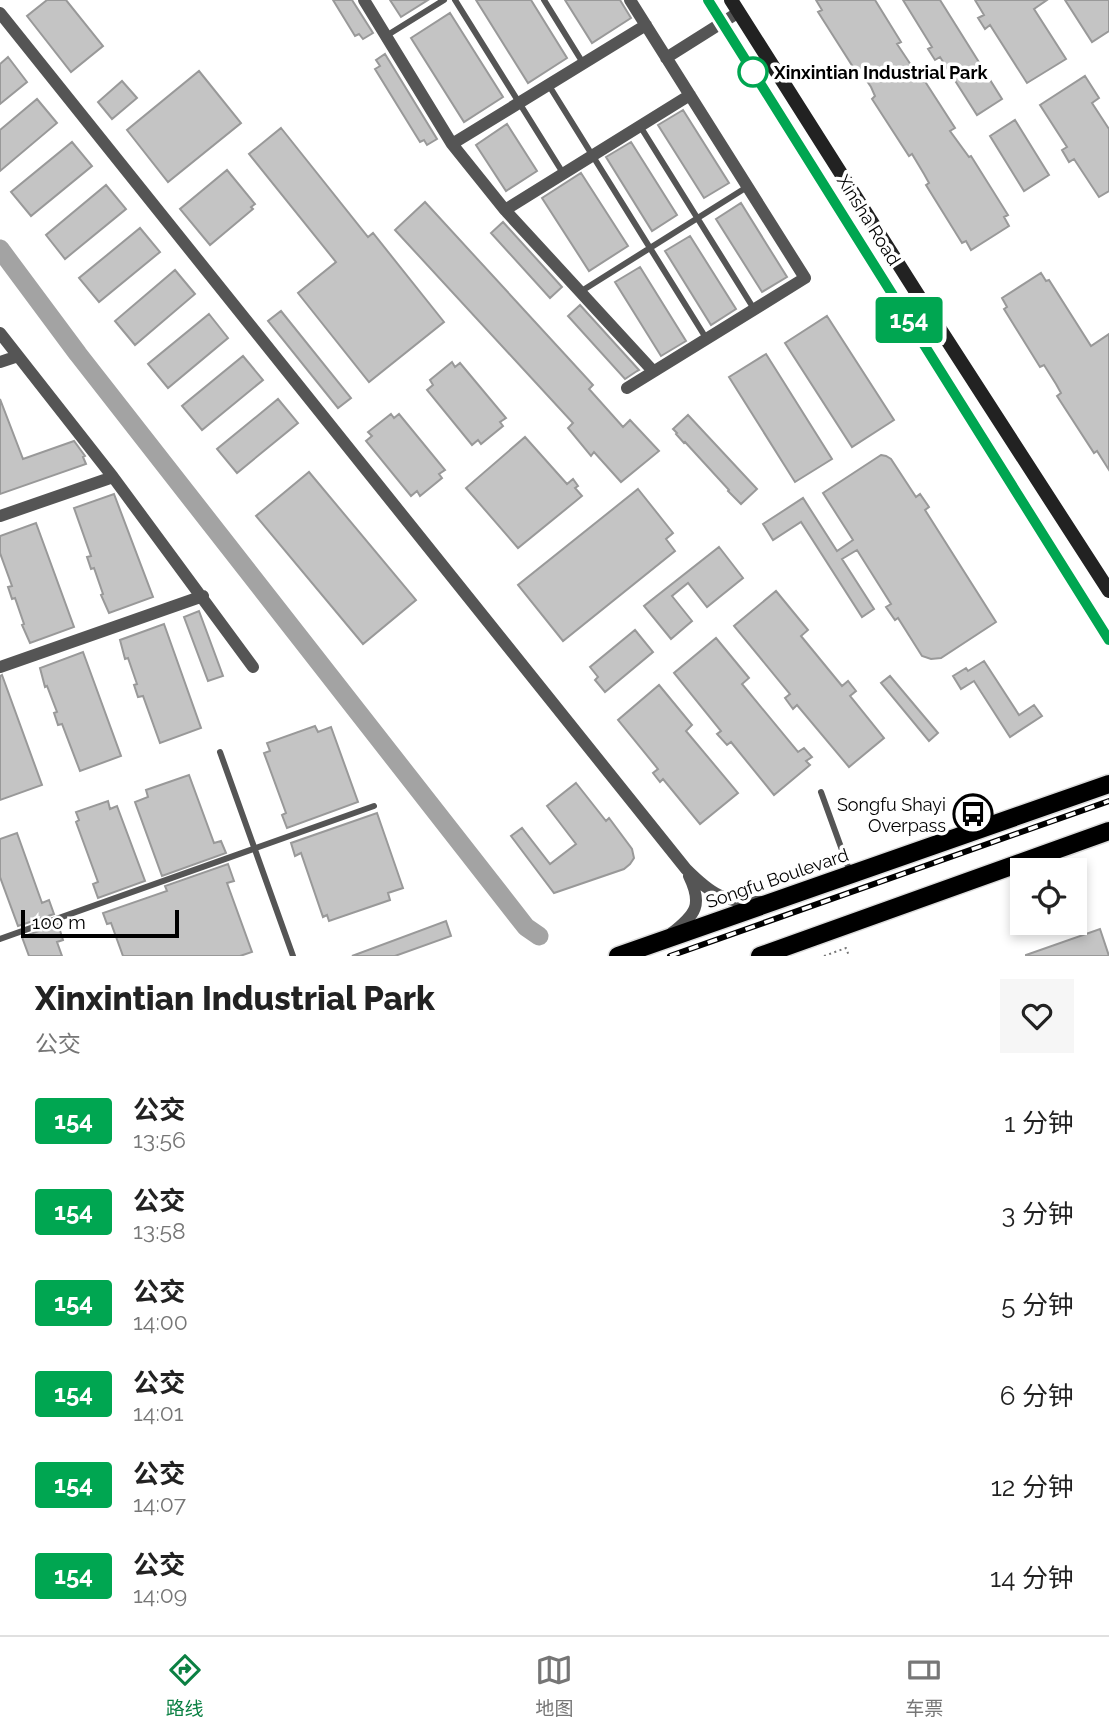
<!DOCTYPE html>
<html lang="zh">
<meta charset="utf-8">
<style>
body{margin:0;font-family:Raleway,"Noto Sans SC",sans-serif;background:#f6f6f6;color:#222;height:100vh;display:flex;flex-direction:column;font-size:26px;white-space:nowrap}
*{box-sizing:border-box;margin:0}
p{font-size:23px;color:#767676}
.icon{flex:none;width:38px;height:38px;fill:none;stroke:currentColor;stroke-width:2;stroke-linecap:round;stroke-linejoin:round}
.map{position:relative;height:956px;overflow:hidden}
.side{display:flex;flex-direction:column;background:#fff;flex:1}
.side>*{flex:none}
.badge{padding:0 14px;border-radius:5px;font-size:24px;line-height:46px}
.buttons{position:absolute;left:1010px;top:858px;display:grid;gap:14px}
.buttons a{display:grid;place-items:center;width:77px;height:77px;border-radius:0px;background:#fff;box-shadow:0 4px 10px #0003;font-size:35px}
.scale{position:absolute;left:21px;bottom:18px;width:158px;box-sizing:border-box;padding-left:7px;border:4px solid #000;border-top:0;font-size:19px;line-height:24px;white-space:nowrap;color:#000;-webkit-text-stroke:5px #fff;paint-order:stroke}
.map>.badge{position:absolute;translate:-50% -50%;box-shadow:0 0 0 4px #fff}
.round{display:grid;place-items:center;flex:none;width:74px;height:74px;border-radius:0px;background:#f6f6f6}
.head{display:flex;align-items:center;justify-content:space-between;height:119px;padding:0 35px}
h1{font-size:33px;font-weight:800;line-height:52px}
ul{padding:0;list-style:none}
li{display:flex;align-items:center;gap:21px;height:91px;padding:0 35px}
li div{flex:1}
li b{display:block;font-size:26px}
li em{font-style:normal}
li .badge{min-width:77px;font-weight:700;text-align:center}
.menu{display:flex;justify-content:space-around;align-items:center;height:98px;border-top:2px solid #e0e0e0;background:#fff;font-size:19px;color:#767676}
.menu a{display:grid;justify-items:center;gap:4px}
.menu .selected{color:#0b8043}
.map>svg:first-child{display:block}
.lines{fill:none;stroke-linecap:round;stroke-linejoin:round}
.river{stroke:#a3a3a3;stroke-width:19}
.building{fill:#c4c4c4;stroke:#999;stroke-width:2}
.primary-casing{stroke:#dbdbdb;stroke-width:21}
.path{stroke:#777;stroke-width:2;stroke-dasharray:2 3.5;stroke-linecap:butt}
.lane{stroke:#555;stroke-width:6}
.street{stroke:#555;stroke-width:12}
.secondary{stroke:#222;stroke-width:14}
.primary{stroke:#000;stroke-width:18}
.rail-casing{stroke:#000;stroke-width:6}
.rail{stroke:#fff;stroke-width:3.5;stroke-dasharray:10;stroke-linecap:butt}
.line-casing{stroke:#fff;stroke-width:16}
.line{stroke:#00a651;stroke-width:10}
.stop-dot{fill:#fff;stroke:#00a651;stroke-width:3.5}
.labels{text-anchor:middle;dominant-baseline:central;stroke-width:7;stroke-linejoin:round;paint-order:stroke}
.stop-label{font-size:18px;font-weight:bold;fill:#000;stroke:#fff;text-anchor:start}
.street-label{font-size:18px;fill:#000;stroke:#fff}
.poi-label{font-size:18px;fill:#000;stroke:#fff;text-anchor:end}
</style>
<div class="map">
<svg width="1109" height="956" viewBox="0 0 1109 956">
<rect width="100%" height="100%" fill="#fff"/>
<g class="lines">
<path class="river" d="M 0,249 L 78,354 L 526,927 L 539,936"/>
</g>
<path class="building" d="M 47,0 L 66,0 L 103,46 L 71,72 L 27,16 Z
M 333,0 L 352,0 L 373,33 L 363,39 L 359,34 L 355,36 Z
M 390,0 L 428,0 L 401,17 Z
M 476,0 L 531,0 L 567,58 L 528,83 Z
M 565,0 L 620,0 L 631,18 L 592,43 Z
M 816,0 L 875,0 L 901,42 L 897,44 L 915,71 L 917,69 L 955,128 L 950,131 L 969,157 L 971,156 L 1008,215 L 1004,217 L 1009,226 L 971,250 L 966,241 L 962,243 L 926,185 L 929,183 L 924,174 L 912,154 L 909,156 L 872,99 L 875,96 L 871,87 L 858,68 L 855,70 L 818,12 L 822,10 Z
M 903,0 L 940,0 L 1002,99 L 977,115 L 940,57 L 935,60 L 928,49 L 932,47 Z
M 975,0 L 1047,0 L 1034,9 L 1066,59 L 1027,83 L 990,25 L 985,29 L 978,18 L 984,15 Z
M 1065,0 L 1109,0 L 1109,31 L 1092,42 Z
M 450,13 L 503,97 L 464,122 L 411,38 Z
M 385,54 L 437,139 L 427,145 L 424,140 L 420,142 L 375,69 L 380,66 L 376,60 Z
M 8,57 L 27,82 L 0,104 L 0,64 Z
M 199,71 L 241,123 L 168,182 L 127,130 Z
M 1085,76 L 1099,98 L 1092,103 L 1109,129 L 1109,191 L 1099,197 L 1074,159 L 1069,162 L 1062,150 L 1067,147 L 1040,105 Z
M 122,81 L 137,98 L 112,119 L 98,102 Z
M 37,99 L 57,123 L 0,171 L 0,130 Z
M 683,110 L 729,183 L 704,198 L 658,125 Z
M 1015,120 L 1049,175 L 1024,191 L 990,136 Z
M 507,124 L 537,171 L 506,191 L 476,145 Z
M 281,128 L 368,237 L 373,233 L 444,322 L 369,382 L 298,293 L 336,262 L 249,154 Z
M 72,142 L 92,166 L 31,216 L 11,192 Z
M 631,142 L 677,215 L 652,231 L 606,157 Z
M 227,170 L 255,204 L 251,207 L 253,209 L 210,245 L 180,209 Z
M 581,173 L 628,246 L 589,271 L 542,198 Z
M 106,185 L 126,209 L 65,259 L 46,235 Z
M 425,202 L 593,385 L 589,389 L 623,427 L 630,420 L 659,451 L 621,482 L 594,452 L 591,456 L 568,428 L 573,423 L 395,230 Z
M 741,203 L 787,277 L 762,292 L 716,219 Z
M 503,222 L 562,287 L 550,298 L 491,233 Z
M 140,228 L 160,252 L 99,302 L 79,278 Z
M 690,236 L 736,309 L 711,325 L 665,251 Z
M 640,267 L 686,341 L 661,356 L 615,282 Z
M 175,270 L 195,294 L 135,345 L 115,321 Z
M 1041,273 L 1046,281 L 1049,280 L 1091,346 L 1109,334 L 1109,470 L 1097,451 L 1094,453 L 1057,396 L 1061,393 L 1056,384 L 1044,365 L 1040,367 L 1004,309 L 1007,307 L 1002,298 Z
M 580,305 L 639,370 L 637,371 L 625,379 L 568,316 Z
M 281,311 L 351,398 L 338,408 L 268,321 Z
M 209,314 L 228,338 L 168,388 L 148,364 Z
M 827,316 L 894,420 L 852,447 L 785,343 Z
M 766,354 L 832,459 L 795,482 L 729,377 Z
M 243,356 L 263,380 L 202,430 L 182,406 Z
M 452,362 L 455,367 L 460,363 L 506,418 L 500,422 L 503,426 L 481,444 L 478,440 L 472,445 L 427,390 L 433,385 L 430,380 Z
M 0,399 L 23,459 L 74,441 L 85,456 L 83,457 L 86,464 L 0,494 Z
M 278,399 L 298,423 L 237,473 L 217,449 Z
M 391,414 L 394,418 L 399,414 L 445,470 L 439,474 L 442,478 L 420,496 L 417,491 L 411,496 L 366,441 L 372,436 L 368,432 Z
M 688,415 L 757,489 L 741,504 L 728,491 L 729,490 L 685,442 L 684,443 L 676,434 L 677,433 L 673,429 Z
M 525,437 L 567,484 L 573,479 L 578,486 L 575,488 L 582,496 L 518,548 L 466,488 Z
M 881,455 L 886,456 L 891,459 L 916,497 L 920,494 L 929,507 L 925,510 L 996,622 L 941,658 L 931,659 L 922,656 L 898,618 L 895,620 L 886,607 L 891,604 L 857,550 L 842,559 L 874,609 L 862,617 L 801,522 L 773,540 L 763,524 L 803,498 L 837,551 L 853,540 L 823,493 Z
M 309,472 L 416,600 L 363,644 L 256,516 Z
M 638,489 L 673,533 L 666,539 L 675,551 L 563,641 L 518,585 Z
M 114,494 L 153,597 L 109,613 L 101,595 L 103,594 L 94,568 L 91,569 L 87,557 L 91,556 L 74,508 Z
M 36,523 L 74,627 L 30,643 L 22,625 L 24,624 L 15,598 L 12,599 L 8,587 L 12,586 L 0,553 L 0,536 Z
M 719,547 L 743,578 L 707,607 L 688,583 L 672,596 L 692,621 L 671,639 L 644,606 Z
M 776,591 L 808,630 L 801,636 L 842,686 L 848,681 L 856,691 L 850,696 L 884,738 L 849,767 L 797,705 L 793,709 L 785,698 L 790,694 L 734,626 Z
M 199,611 L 223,676 L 208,681 L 184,617 Z
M 164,624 L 201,728 L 160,743 L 143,696 L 138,697 L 134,685 L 137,684 L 128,658 L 125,659 L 120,640 Z
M 635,630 L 653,652 L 605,692 L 595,680 L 598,677 L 590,667 Z
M 716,638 L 749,678 L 742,684 L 798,752 L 804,748 L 812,757 L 806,761 L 810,765 L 774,795 L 731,742 L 727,745 L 717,734 L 721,731 L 674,673 Z
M 83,652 L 121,756 L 80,771 L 62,724 L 58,725 L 54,713 L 57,712 L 47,686 L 45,687 L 40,668 Z
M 984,661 L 1019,715 L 1034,705 L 1042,716 L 1010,737 L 974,681 L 961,689 L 953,676 L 966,668 L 968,671 Z
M 2,675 L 42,785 L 0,800 L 0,676 Z
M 890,676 L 938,733 L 929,741 L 881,683 Z
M 659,685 L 692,725 L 686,731 L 738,793 L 700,824 L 663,779 L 660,782 L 653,773 L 658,769 L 618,720 Z
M 315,726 L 318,732 L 331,727 L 358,802 L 287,828 L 282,815 L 286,813 L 264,753 L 270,751 L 267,743 Z
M 189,775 L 214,843 L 221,841 L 226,853 L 162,876 L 135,802 L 148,797 L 146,790 Z
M 576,783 L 606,821 L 609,818 L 632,849 L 634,858 L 630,864 L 624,869 L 554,893 L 511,836 L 522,828 L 550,864 L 576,844 L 547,806 Z
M 108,801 L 110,809 L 117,806 L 145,881 L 98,898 L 93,884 L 98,882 L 76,822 L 79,820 L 76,812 Z
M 377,813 L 403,888 L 388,893 L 390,900 L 329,921 L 327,915 L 323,917 L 301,853 L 295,856 L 291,843 Z
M 17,833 L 42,903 L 49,900 L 54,914 L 18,926 L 0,877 L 0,839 Z
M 228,864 L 234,881 L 227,883 L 252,952 L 240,956 L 123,956 L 111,923 L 107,924 L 103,913 L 167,891 L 165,886 Z
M 446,921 L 451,936 L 395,956 L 352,956 Z
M 58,924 L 63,940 L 57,942 L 62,956 L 29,956 L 22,937 Z
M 1100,929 L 1109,956 L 1026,956 L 1026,955 Z"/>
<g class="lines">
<g class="primary-casing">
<path id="primary" d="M 618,956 L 1109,784
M 760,956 L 1109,831"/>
</g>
<path class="path" d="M 753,889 L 825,863 L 827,868
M 824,956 L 846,948 L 849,956"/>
<path class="lane" d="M 455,0 L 563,173
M 544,0 L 583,63
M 386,36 L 444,0
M 548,84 L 706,338
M 640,126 L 754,309
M 580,292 L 747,187
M 220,752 L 293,956
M 821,792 L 850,872
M 0,939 L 374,806"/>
<path class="street" d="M 364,0 L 452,144 L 505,210 L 653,371
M 0,13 L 686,869 C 711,894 724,903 761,902
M 666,58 L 739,12
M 452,144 L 646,25
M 505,210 L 690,95
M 0,333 L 113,477 L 253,667
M 0,362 L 18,356
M 627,388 L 805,278 L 630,0
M 0,516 L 113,477
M 0,667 L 203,596
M 672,933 C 696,914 703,905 689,876"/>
<path class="secondary" d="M 708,0 L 1109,640
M 731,0 L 918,295 L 1109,591"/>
<use href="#primary" class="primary"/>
<g class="rail-casing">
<path id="rail" d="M 670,956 L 1109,801"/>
</g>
<use href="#rail" class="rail"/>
</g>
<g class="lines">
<g class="line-casing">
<path id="line" d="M 708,0 L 1109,640"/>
</g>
<use href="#line" class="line"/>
</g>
<defs>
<g id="bus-ring" transform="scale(2.0125)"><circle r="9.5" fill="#fff" stroke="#000" stroke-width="1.5"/><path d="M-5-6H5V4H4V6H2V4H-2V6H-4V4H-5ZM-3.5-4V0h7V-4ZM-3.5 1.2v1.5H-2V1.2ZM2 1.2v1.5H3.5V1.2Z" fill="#000"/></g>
</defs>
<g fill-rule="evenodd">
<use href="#bus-ring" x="973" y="814"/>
</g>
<circle class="stop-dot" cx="753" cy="72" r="14"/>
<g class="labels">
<g class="stop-label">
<text x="774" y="72">Xinxintian Industrial Park</text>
</g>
<g class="street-label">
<text transform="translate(869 220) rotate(58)">Xinsha Road</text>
<text transform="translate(777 878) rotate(-19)">Songfu Boulevard</text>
</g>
<g class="poi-label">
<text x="946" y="804">Songfu Shayi<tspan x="946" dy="21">Overpass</tspan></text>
</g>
</g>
</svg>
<div class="buttons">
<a><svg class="icon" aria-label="locate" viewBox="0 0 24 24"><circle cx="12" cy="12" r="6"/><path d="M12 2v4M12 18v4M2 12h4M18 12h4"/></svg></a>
</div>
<div class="scale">100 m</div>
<b class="badge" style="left:909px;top:320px;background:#00a651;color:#fff">154</b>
</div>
<section class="side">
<div class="head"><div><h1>Xinxintian Industrial Park</h1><p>公交</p></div><a class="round"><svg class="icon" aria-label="heart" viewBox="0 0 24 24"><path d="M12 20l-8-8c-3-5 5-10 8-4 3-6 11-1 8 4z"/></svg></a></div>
<ul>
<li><span class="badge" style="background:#00a651;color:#fff">154</span><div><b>公交</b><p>13:56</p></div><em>1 分钟</em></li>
<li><span class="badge" style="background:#00a651;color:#fff">154</span><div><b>公交</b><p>13:58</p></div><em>3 分钟</em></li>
<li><span class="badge" style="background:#00a651;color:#fff">154</span><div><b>公交</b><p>14:00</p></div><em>5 分钟</em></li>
<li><span class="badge" style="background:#00a651;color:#fff">154</span><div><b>公交</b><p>14:01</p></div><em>6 分钟</em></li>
<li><span class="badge" style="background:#00a651;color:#fff">154</span><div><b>公交</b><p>14:07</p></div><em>12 分钟</em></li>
<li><span class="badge" style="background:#00a651;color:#fff">154</span><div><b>公交</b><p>14:09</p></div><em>14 分钟</em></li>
</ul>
</section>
<nav class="menu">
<a class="selected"><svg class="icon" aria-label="directions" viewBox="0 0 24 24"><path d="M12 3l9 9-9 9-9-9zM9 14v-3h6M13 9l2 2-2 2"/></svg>路线</a>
<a><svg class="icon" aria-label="map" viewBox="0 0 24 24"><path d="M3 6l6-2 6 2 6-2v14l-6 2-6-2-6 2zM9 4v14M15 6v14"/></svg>地图</a>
<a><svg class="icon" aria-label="tickets" viewBox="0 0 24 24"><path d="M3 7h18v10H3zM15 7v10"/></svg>车票</a>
</nav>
